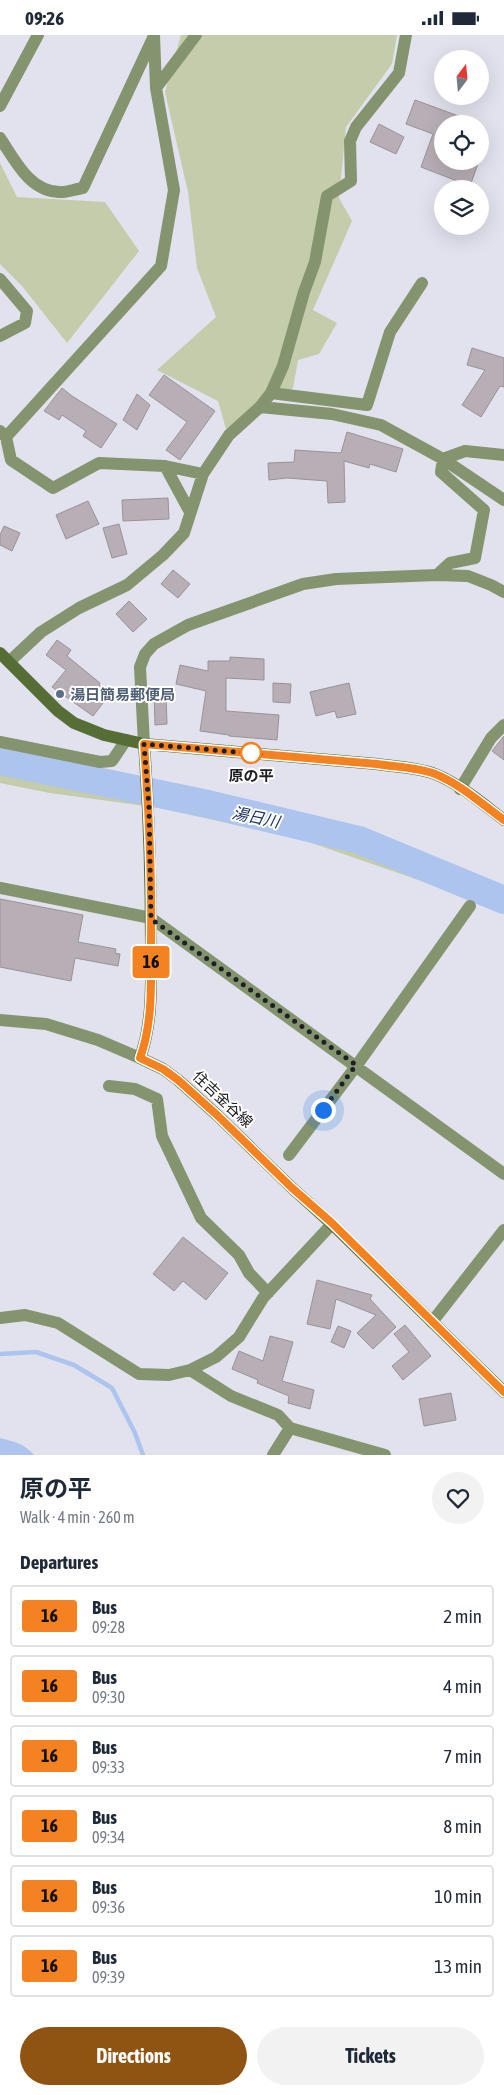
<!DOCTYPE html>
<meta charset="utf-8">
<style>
body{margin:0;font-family:"Asap Condensed","Noto Sans JP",sans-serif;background:#f2f2f3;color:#1f2937;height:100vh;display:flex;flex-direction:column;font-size:19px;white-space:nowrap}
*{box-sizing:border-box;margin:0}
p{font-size:16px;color:#747a83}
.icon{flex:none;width:28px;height:28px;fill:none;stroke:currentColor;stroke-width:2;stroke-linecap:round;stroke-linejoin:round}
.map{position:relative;height:1420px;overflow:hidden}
.panel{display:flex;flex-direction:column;background:#fff;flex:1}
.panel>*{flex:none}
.badge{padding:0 10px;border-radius:4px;font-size:18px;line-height:32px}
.needle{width:32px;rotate:16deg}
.tools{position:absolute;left:434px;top:15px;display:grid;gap:10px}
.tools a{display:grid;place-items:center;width:55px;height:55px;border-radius:50%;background:#fff;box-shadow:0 5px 20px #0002;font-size:25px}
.you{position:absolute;width:25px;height:25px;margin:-12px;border:4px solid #fff;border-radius:50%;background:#1a73e8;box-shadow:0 0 0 8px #1a73e833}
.map>.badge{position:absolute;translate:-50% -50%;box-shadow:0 0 0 2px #fff}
h2{padding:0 20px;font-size:19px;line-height:45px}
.round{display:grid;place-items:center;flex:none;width:52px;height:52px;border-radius:26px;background:#f2f2f3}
.summary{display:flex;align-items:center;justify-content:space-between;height:85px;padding:0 20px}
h1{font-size:24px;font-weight:700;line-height:38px}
.cta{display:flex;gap:10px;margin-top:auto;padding:10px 20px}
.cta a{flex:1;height:58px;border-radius:30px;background:#8f5312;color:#fff;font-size:20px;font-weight:700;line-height:58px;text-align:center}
.cta a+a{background:#f2f2f3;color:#1f2937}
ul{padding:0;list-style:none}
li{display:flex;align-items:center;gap:15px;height:62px;margin:0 10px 8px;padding:0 10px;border:2px solid #e0e1e3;border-radius:5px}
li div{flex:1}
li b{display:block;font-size:19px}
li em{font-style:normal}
li .badge{min-width:55px;font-weight:700;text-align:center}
.status{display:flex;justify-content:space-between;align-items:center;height:35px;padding:0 25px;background:#fff;direction:ltr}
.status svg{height:14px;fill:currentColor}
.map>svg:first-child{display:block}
.green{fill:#c4ccab}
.water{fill:#adc4ef}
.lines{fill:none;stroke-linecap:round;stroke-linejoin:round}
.stream{stroke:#adc4ef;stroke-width:4.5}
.river{stroke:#adc4ef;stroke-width:28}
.building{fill:#b8aeb5;stroke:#9b9198}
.minor{stroke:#83946f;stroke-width:12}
.tertiary{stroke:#83946f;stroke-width:12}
.secondary{stroke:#566d35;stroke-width:12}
.line-casing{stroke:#fff;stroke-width:11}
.line{stroke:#f58220;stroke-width:8}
.walk{stroke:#202024;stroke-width:5;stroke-dasharray:0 9}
.service-dot{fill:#5c6f8a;stroke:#fff;stroke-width:2}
.stop-dot{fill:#fff;stroke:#f58220;stroke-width:2.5}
.labels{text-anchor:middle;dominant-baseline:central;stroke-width:4;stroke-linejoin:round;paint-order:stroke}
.service-label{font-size:15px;font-weight:bold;fill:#4e5e75;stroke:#fff;text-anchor:start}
.stop-label{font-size:15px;font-weight:bold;fill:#202024;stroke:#fff}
.street-label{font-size:15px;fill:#202024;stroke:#fff}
.water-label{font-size:16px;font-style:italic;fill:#193064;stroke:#fff}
</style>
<div class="status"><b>09:26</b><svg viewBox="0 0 49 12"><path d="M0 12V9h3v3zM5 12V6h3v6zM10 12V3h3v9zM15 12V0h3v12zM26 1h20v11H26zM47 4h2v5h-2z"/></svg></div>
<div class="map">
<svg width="504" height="1420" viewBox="0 0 504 1420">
<rect width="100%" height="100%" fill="#e1e2ed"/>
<path class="green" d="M 181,0 L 397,0 L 392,29 L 346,92 L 339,163 L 352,186 L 313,275 L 337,288 L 319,319 L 298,325 L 293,353 L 226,394 L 218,366 L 157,335 L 216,282 L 197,233 L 188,157 L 165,57 Z
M 0,128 L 17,162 L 105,167 L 139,216 L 67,308 L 22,251 L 0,229 Z
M 0,715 L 109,738 L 181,756 L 250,767 L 356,793 L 504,854 L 504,879 L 427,848 L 303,805 L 160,773 L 50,758 L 0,748 Z"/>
<path class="water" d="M 0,1403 C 13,1406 25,1409 34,1420 L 0,1420 Z"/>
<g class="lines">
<path class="stream" d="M 0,1319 L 36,1317 L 74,1330 L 112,1353 L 135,1398 L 143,1420"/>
<path class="river" d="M 0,726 L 208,769 L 359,805 L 504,865"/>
</g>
<path class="building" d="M 415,65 L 475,87 L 442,89 L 442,126 L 479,126 L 470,151 L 421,132 L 433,99 L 406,89 Z
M 379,89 L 404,102 L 396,119 L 370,107 Z
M 472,313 L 504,323 L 504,352 L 500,351 L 481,382 L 462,370 L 485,335 L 467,330 Z
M 164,340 L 215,376 L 180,425 L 166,415 L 187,387 L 149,360 Z
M 62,353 L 72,361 L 117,389 L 101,413 L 83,401 L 86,396 L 62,380 L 59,385 L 44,376 Z
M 137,359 L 150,370 L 137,395 L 123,385 Z
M 347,397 L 403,414 L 396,437 L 370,429 L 369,433 L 344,426 L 345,467 L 328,468 L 327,446 L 287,443 L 269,445 L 268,428 L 294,427 L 295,415 L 341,418 Z
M 168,463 L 169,484 L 123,486 L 122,465 Z
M 88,466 L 99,489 L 66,504 L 56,480 Z
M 119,489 L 127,519 L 112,523 L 103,493 Z
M 4,491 L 20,498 L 12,516 L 0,510 L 0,500 Z
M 173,535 L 190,549 L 178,563 L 161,549 Z
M 129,566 L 147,584 L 133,597 L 116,579 Z
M 57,605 L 71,615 L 67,621 L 100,648 L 99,650 L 110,659 L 93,681 L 52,652 L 66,635 L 46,620 Z
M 230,622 L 264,624 L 264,645 L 226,643 L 226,676 L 279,680 L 277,705 L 229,701 L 229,700 L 200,696 L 206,656 L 176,649 L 180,630 L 208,636 L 208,626 L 230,626 Z
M 273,648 L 291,649 L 290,668 L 273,667 Z
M 349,648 L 356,679 L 337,683 L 335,676 L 316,681 L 310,657 Z
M 154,658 L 166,658 L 167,689 L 155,690 Z
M 504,701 L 504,725 L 492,716 Z
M 0,864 L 83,880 L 78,907 L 116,914 L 115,918 L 120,919 L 118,931 L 75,923 L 71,946 L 0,932 Z
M 183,1202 L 228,1238 L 206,1265 L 183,1246 L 174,1256 L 153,1239 Z
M 317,1245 L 372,1260 L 370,1264 L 396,1292 L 373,1314 L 357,1298 L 376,1280 L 336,1264 L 330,1294 L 307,1289 Z
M 405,1290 L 431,1321 L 403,1345 L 392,1331 L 409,1317 L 394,1299 Z
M 338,1291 L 351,1296 L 344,1313 L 331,1307 Z
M 270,1301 L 293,1307 L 282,1346 L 314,1355 L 310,1374 L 288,1368 L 289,1361 L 257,1348 L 258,1345 L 232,1334 L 239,1316 L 263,1326 Z
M 451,1358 L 456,1385 L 424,1391 L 419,1364 Z"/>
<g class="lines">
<path class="minor" d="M 156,53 L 196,0
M 0,71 L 38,0
M 0,103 C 15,125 29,156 59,157 C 66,158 75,154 83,153 L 153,3
M 0,244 L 27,276 L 25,288 L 0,301
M 271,358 L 367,370 L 390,297 L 422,248
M 260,372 L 332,379 L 381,390 L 443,424 L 504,465
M 0,396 L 6,402 L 11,425 L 53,453 L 99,428 L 165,431 L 203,439
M 6,402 L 161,231 L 174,155 L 156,53 L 154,0
M 443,424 L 465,416 L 504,420
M 165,431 L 190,477
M 437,540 L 450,528 L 475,523 L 484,475 L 441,437 L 443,424
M 9,627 L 41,597 L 79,573 L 127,550 L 163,520 L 184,498 L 203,439 L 229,400 L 260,372 L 271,358 L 283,331 L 304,257 L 315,227 L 327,161 L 351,146 L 350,106 L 356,92 L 399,38 L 406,0
M 0,707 L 100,727 L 112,726 L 126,705
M 460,754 L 491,703 L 504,690
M 0,853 L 151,883 L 504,1139
M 109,1051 L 135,1054 L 157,1064 L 162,1101 L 201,1183 L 239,1220 L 249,1238 L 268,1258
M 289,1120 L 357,1030 L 470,871
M 0,1283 L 25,1280 L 58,1288 L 139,1339 L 169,1340 L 190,1335 L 216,1322 L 239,1302 L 263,1263 L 332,1189
M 432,1287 L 504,1195
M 190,1335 L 231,1361 L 278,1380 L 290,1393
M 273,1420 L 290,1393 L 385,1420"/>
<path class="tertiary" d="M 144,709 L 140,632 L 145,619 L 154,609 L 188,590 L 303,549 L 336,544 L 437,540 L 468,541 L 491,550 L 504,557
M 0,985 L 46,989 L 98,1005 L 140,1023"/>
<path class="secondary" d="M 0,618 L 58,676 L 74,688 L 104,700 L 144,709 L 377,729 C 395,732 417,732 435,739 C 460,749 483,769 504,785
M 144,709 C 149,776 151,843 151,910 C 151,948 153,987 140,1023 L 163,1034 L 178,1045 L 217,1080 L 291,1152 L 332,1189 L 504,1357"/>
</g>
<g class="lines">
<g class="line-casing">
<path id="line" d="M 504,785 C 482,769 460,749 435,739 C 417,732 395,732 377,729 L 144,709 C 149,776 152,843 151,910 C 151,948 153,987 140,1023 L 163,1034 L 178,1045 L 217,1080 L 291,1152 L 332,1188 L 504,1357"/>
</g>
<use href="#line" class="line"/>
<path class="walk" d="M 251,718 L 260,719 L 144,709 L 149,772 L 151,884 L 356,1030 L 323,1075"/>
</g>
<circle class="service-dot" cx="60" cy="659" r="5"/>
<circle class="stop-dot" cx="251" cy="718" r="10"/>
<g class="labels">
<g class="service-label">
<text x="70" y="659">湯日簡易郵便局</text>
</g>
<g class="stop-label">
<text x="251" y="740">原の平</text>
</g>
<g class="street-label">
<text transform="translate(223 1064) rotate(43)">住吉金谷線</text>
</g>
<g class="water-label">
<text transform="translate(256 782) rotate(12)">湯日川</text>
</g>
</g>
</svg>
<div class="tools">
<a><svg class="needle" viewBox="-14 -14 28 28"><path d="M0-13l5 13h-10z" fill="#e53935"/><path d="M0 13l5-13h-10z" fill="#747a83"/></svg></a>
<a><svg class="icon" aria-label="locate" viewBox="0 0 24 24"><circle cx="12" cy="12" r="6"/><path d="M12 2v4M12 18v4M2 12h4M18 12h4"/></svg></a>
<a><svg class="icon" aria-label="layers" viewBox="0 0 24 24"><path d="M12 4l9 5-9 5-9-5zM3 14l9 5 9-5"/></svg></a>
</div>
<div class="you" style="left:323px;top:1075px"></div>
<b class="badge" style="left:151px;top:927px;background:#f58220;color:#111">16</b>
</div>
<section class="panel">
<div class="summary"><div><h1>原の平</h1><p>Walk · 4 min · 260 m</p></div><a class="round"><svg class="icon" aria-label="heart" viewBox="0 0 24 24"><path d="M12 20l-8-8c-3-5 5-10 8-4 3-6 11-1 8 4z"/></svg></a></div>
<h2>Departures</h2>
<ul>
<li><span class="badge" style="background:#f58220;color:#111">16</span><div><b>Bus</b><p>09:28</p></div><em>2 min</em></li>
<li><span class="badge" style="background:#f58220;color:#111">16</span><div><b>Bus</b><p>09:30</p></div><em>4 min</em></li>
<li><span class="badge" style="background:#f58220;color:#111">16</span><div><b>Bus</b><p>09:33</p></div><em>7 min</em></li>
<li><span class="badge" style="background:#f58220;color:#111">16</span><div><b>Bus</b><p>09:34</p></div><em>8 min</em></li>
<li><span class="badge" style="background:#f58220;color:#111">16</span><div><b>Bus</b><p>09:36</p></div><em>10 min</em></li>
<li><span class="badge" style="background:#f58220;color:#111">16</span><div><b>Bus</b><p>09:39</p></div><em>13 min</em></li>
</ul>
<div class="cta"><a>Directions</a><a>Tickets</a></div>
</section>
